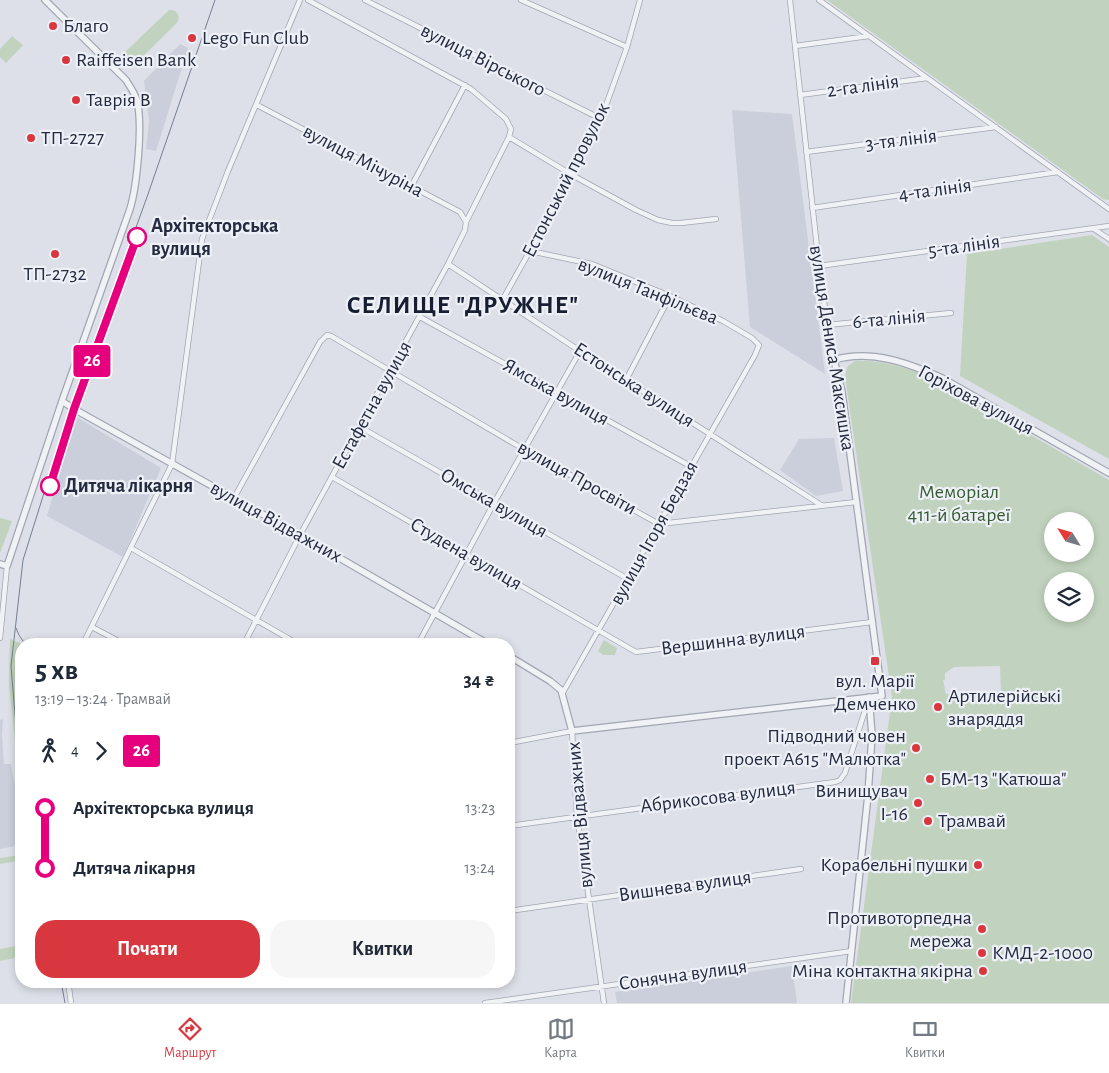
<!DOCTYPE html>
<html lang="uk">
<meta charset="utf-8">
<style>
body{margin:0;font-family:"Alegreya Sans",sans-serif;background:#f6f6f7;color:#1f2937;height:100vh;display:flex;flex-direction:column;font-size:19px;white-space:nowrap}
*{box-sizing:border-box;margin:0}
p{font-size:16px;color:#747a83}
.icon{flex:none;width:28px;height:28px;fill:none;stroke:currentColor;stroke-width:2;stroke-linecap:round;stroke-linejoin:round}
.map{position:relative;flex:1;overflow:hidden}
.panel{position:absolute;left:15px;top:638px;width:500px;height:350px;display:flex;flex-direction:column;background:#fff;border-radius:20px;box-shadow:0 2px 8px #0003}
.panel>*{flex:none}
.badge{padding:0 10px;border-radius:4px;font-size:18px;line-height:32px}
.needle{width:32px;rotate:307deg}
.fabs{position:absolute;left:1044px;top:512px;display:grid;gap:10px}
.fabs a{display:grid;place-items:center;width:50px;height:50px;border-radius:50%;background:#fff;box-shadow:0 2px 8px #0003;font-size:25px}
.map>.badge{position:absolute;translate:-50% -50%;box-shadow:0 0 0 2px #fff}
.legs{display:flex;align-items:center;gap:8px;height:55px;padding:0 20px;font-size:16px}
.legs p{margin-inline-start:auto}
.overview{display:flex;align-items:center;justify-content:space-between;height:85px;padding:0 20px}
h1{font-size:28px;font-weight:700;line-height:38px}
.primary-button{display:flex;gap:10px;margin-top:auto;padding:10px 20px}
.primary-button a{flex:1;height:58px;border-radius:20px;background:#d9373f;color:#fff;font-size:20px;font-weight:700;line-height:58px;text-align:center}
.primary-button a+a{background:#f6f6f7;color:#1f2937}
ul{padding:0 20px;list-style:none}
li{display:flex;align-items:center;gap:18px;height:60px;font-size:19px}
li i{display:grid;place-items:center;width:8px;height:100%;margin:0 6px;background:currentColor}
li i::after{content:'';width:12px;height:12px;margin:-6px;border:4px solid;border-radius:50%;background:#fff}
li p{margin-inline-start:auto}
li:first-child i{background:linear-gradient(#0000 50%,currentColor 0)}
li:last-child i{background:linear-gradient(currentColor 50%,#0000 0)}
.menu{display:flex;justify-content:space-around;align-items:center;height:70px;border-top:1px solid #e0e1e3;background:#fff;font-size:14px;color:#747a83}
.menu a{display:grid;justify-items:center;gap:2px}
.menu .selected{color:#d9373f}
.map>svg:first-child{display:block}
.built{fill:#cbcfdb}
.green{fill:#c1d3be;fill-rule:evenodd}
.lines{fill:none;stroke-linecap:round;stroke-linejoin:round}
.minor-casing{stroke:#a2a6b2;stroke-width:6}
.tertiary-casing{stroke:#a2a6b2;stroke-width:8}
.minor{stroke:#f0f2f6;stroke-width:4.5}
.tertiary{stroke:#f0f2f6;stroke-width:5.5}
.tram{stroke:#757e93;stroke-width:1}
.line-1-casing{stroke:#fff;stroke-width:11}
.line-1{stroke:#e6007e;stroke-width:8}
.poi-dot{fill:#d9373f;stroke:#edf0f6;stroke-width:2}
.stop-1-dot{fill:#fff;stroke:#e6007e;stroke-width:2.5}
.labels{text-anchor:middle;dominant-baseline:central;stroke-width:4.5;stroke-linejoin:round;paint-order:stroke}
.poi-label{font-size:20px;fill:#252c40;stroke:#edf0f6;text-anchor:start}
.street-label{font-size:20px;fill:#252c40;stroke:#edf0f6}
.stop-label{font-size:20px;font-weight:bold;fill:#252c40;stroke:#edf0f6;text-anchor:start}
.park-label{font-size:20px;fill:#355d31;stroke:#edf0f6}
.district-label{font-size:25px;font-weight:bold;letter-spacing:1px;fill:#181e31;stroke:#edf0f6}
</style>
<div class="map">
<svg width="1109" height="1003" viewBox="0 0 1109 1003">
<rect width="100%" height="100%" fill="#dde0e8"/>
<path class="built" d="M 180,44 L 188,48 L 156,151 L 146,149 L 149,121 L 144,81 Z
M 732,110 L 792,114 L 825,374 L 750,327 Z
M 75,416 L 161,468 L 123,557 L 47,516 Z
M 834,438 L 843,491 L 816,496 L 780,470 L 799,439 Z
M 3,719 L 2,735 L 4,764 L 11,764 L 21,820 L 21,845 L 0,849 L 0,720 Z
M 792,966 L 797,1003 L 617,1003 L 615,992 Z"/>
<path class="green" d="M 827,0 L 1109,0 L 1109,200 L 1103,199 Z
M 169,10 C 177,9 181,16 177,23 L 135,64 C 130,68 124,66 122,60 L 124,53 Z
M 12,36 L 23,45 L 6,63 L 0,57 L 0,49 Z
M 1092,235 L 1109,247 L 1109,459 L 960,376 L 967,254 Z
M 855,361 C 879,359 906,368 928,376 L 1109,480 L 1109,1003 L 851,1003 L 892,697 L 845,377 L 847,367 ZM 1052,521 L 1085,521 L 1085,554 L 1052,554 ZM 1052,581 L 1085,581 L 1085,614 L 1052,614 ZM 954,667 L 1000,666 L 1001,692 L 946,694 L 943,680 L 945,680 L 945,673 Z
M 0,518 L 12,521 L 0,553 Z
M 10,639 L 22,644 L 21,741 L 15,741 L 9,686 Z
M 604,640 L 617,648 L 615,655 L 603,655 L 598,651 Z
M 21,855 L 21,860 L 0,864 L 0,858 Z
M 21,945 L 21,957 L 0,961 L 0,949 Z"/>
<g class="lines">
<g class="minor-casing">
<path id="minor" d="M 308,0 L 471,89 L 506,119 L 511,129 L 509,137 L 572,175 L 636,210 L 658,220 L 672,223 L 681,223 L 716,219
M 365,0 L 601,119
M 521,0 L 627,47
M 790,0 L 819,266 L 829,337 L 834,360
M 819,0 L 1109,209
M 795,46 L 869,36
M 800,95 L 927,78
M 257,105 L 460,212 L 466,222
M 806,152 L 996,127
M 411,187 L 465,85
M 812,208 L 1058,172
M 1094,229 L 1109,239
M 530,251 L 592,264 L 670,296 L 723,321 L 752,338 L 759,345 L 755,355 L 562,694
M 448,264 L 580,351 L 821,505
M 819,266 L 1109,226
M 503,299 L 572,175 L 601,119 L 627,47 L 640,0
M 420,317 L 692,467
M 827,325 L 951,313
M 626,380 L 670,296
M 360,427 L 628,579
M 332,477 L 636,652 L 872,622
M 234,498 L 320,342 L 327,335 L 331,336 L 525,450 L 659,524 L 856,502
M 131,548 L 298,644
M 92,627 L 124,644
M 0,638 L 7,566
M 83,644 L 172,464 L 202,239 L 228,171 L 300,0
M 244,644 L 300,535 L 448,264 L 465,230 L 466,222 L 509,137
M 418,644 L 494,503 L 580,351
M 509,743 L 572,731 L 577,816 L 604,1003
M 509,826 L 835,782 L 840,780 L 845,773 L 868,701
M 509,911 L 801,869
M 68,981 L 71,1003
M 485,1003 L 852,951"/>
</g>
<g class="tertiary-casing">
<path id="tertiary" d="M 62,401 L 74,409 L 300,535 L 488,644
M 0,564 L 7,566 L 62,401 L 130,209 C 137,186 143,124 137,101 C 135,93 130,87 126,80 L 45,0
M 509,656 L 550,681 L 561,690 L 572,731 L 882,696 L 842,392 L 834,360 C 871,349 908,363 942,378 L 1109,473
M 846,1003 L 868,795 L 872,735 L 869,697"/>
</g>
<use href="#minor" class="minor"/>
<use href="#tertiary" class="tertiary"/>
<path class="tram" d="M 16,628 L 19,635 L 25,644
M 21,754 L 16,726 L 11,666 L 23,560 L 71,407 L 147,197 L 215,0
M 61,981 L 65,1003"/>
</g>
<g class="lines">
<g class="line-1-casing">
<path id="line-1" d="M 50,486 L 74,409 L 137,237"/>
</g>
<use href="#line-1" class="line-1"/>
</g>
<g class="poi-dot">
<circle cx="53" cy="26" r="5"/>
<circle cx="192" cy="38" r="5"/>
<circle cx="66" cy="60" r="5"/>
<circle cx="76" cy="100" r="5"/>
<circle cx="31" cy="138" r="5"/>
<circle cx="55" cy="254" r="5"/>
<rect x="870" y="656" width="10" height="10" rx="2.5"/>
<circle cx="938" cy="707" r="5"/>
<circle cx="916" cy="748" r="5"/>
<circle cx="930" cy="779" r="5"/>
<circle cx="918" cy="803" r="5"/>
<circle cx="928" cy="821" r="5"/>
<circle cx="978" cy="865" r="5"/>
<circle cx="982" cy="929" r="5"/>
<circle cx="982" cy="953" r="5"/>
<circle cx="983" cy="971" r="5"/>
</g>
<g class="stop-1-dot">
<circle cx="137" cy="237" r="9"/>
<circle cx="50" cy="486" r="9"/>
</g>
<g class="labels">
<g class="poi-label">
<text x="63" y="26">Благо</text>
<text x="202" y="38">Lego Fun Club</text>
<text x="76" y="60">Raiffeisen Bank</text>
<text x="86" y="100">Таврія В</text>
<text x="41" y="138">ТП-2727</text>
<text x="55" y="274" text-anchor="middle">ТП-2732</text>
<text x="875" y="681" text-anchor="middle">вул. Марії<tspan x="875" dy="23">Демченко</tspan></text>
<text x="948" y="696">Артилерійські<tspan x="948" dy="23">знаряддя</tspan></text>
<text x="906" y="736" text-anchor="end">Підводний човен<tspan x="906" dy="23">проект А615 "Малютка"</tspan></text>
<text x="940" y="779">БМ-13 "Катюша"</text>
<text x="908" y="791" text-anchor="end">Винищувач<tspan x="908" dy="23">І-16</tspan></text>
<text x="938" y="821">Трамвай</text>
<text x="968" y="865" text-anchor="end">Корабельні пушки</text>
<text x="972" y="918" text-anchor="end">Противоторпедна<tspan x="972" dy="23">мережа</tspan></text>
<text x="992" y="953">КМД-2-1000</text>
<text x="973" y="971" text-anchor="end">Міна контактна якірна</text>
</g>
<g class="street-label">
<text transform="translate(483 60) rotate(27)">вулиця Вірського</text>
<text transform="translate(863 86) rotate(-8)">2-га лінія</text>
<text transform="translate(901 140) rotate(-7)">3-тя лінія</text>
<text transform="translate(363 161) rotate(28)">вулиця Мічуріна</text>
<text transform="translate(566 180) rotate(-63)">Естонський провулок</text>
<text transform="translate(935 190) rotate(-8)">4-та лінія</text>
<text transform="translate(964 246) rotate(-8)">5-та лінія</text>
<text transform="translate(648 291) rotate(22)">вулиця Танфільєва</text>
<text transform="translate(889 319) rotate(-5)">6-та лінія</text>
<text transform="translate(832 348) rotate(81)">вулиця Дениса Максишка</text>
<text transform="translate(634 385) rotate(33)">Естонська вулиця</text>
<text transform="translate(556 392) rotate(29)">Ямська вулиця</text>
<text transform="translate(976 400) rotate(28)">Горіхова вулиця</text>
<text transform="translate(372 405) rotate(-61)">Естафетна вулиця</text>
<text transform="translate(577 478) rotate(29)">вулиця Просвіти</text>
<text transform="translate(494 503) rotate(30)">Омська вулиця</text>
<text transform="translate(276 522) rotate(29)">вулиця Відважних</text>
<text transform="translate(654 533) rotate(-61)">вулиця Ігоря Бедзая</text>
<text transform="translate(466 554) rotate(30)">Студена вулиця</text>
<text transform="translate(733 640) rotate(-7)">Вершинна вулиця</text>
<text transform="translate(718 797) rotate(-7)">Абрикосова вулиця</text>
<text transform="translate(580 815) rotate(-95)">вулиця Відважних</text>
<text transform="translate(685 886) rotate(-8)">Вишнева вулиця</text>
<text transform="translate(683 975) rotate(-8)">Сонячна вулиця</text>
</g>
<g class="stop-label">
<text x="151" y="226">Архітекторська<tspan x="151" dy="23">вулиця</tspan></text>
<text x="64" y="486">Дитяча лікарня</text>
</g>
<g class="park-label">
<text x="959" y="492">Меморіал<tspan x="959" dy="23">411-й батареї</tspan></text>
</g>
<g class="district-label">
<text x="463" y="305">СЕЛИЩЕ "ДРУЖНЕ"</text>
</g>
</g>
</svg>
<div class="fabs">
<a><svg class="needle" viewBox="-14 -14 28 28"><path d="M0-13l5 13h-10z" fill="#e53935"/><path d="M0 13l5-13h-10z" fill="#747a83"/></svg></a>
<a><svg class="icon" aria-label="layers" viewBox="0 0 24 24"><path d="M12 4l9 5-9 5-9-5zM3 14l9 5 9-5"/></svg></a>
</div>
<b class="badge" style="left:92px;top:361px;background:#e6007e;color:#fff">26</b>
<section class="panel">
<div class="overview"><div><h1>5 хв</h1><p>13:19 – 13:24 · Трамвай</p></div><b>34 ₴</b></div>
<div class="legs"><svg class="icon" aria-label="walk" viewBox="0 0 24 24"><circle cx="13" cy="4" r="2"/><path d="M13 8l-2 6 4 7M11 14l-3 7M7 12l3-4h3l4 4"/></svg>4<svg class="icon" aria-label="forward" viewBox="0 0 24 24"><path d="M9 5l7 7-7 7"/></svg><b class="badge" style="background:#e6007e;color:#fff">26</b></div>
<ul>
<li><i style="color:#e6007e"></i><b>Архітекторська вулиця</b><p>13:23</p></li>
<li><i style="color:#e6007e"></i><b>Дитяча лікарня</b><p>13:24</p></li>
</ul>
<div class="primary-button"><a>Почати</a><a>Квитки</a></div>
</section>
</div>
<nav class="menu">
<a class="selected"><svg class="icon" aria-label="directions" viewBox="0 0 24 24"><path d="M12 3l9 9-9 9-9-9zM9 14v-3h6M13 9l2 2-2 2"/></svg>Маршрут</a>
<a><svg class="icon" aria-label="map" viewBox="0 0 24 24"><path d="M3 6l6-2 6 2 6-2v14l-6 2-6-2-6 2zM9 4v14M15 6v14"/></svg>Карта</a>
<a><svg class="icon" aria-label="tickets" viewBox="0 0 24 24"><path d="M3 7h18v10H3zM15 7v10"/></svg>Квитки</a>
</nav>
